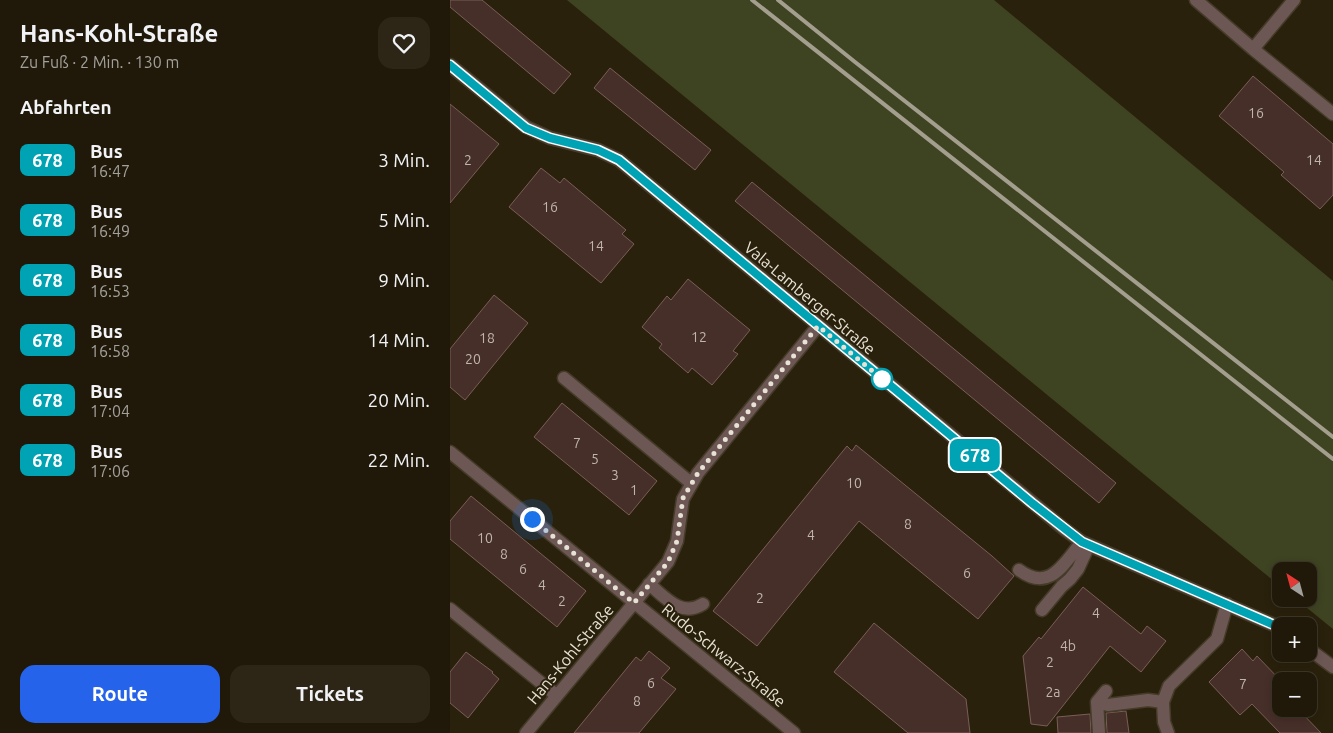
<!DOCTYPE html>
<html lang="de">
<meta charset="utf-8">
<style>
body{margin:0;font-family:Ubuntu,sans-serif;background:#2d2617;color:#f1f3f6;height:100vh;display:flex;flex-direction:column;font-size:19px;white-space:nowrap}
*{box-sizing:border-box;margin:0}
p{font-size:16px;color:#a2a09c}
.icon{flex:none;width:28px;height:28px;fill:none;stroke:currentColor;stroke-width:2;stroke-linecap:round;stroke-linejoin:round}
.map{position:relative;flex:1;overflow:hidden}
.side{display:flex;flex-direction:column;background:#201909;width:450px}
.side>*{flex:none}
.badge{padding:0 10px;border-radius:8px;font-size:18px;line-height:32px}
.needle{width:32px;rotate:324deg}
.tools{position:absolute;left:822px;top:562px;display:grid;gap:10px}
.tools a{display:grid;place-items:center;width:45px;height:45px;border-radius:10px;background:#201909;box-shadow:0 2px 8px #0003,0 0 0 1px #3d382a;font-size:25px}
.you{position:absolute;width:25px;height:25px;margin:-12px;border:4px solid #fff;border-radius:50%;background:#1a73e8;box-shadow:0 0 0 8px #1a73e833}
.map>.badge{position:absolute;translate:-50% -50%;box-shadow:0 0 0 2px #fff}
h2{padding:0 20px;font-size:19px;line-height:45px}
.round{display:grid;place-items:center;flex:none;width:52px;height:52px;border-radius:15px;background:#2d2617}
.overview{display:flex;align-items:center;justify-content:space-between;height:85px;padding:0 20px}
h1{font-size:24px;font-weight:700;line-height:38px}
.primary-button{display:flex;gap:10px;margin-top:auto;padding:10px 20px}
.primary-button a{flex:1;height:58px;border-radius:15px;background:#2563eb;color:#fff;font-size:20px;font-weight:700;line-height:58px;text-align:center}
.primary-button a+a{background:#2d2617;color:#f1f3f6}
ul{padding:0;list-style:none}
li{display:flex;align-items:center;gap:15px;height:60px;padding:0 20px}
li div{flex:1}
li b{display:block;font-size:19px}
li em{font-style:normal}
li .badge{min-width:55px;font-weight:700;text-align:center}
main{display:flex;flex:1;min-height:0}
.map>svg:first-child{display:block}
.green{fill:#3e4422}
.building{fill:#472f29;stroke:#795e57}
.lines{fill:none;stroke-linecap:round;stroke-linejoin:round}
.minor-casing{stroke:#443c28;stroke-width:15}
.minor{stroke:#6d5754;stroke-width:12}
.rail{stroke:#a49e8e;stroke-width:4}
.line-casing{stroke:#fff;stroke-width:11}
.line{stroke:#00a3b4;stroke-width:8}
.walk{stroke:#e7e2d5;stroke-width:5;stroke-dasharray:0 9}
.stop-dot{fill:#fff;stroke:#00a3b4;stroke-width:2.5}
.labels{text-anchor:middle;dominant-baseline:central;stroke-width:4;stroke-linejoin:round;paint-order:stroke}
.number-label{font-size:14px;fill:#bfb5aa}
.street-label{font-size:16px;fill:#e7e2d5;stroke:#2a210c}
</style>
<main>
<section class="side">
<div class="overview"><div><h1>Hans-Kohl-Straße</h1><p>Zu Fuß · 2 Min. · 130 m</p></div><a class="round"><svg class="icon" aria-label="heart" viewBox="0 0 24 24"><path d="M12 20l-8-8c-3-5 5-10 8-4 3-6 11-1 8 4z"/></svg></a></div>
<h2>Abfahrten</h2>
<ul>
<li><span class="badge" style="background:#00a3b4;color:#fff">678</span><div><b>Bus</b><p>16:47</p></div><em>3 Min.</em></li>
<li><span class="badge" style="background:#00a3b4;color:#fff">678</span><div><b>Bus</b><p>16:49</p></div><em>5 Min.</em></li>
<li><span class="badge" style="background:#00a3b4;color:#fff">678</span><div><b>Bus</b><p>16:53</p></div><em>9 Min.</em></li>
<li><span class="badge" style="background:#00a3b4;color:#fff">678</span><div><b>Bus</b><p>16:58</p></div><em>14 Min.</em></li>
<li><span class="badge" style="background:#00a3b4;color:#fff">678</span><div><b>Bus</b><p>17:04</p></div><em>20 Min.</em></li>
<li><span class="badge" style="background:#00a3b4;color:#fff">678</span><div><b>Bus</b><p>17:06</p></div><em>22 Min.</em></li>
</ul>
<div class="primary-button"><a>Route</a><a>Tickets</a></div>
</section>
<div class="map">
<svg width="883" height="733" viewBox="0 0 883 733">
<rect width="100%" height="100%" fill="#2a210c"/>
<path class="green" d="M 117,0 L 544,0 L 883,281 L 883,629 L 846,599 L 859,599 L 859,571 L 831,571 L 831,587 Z"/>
<path class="building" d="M 0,0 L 32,0 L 121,74 L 104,94 L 0,7 Z
M 160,68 L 261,150 L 245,170 L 144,88 Z
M 803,76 L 883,144 L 883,195 L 870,209 L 831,175 L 834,172 L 769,116 Z
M 0,104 L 49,144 L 0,203 Z
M 91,168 L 110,183 L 114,178 L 176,230 L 172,234 L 184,244 L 151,283 L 59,207 Z
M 302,182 L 666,483 L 649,503 L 285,201 Z
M 238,279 L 300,330 L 283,351 L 288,354 L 262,385 L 242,368 L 238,373 L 209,348 L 212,344 L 192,327 L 217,296 L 221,300 Z
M 44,295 L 78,323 L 15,400 L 0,387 L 0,349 Z
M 112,403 L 207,481 L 179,515 L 84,437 Z
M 406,445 L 542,556 L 564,576 L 528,619 L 409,521 L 307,646 L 263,611 L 397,446 L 402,451 Z
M 21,496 L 136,591 L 107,627 L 0,539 L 0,521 Z
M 633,587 L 691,634 L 697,626 L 716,641 L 691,672 L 660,646 L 597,726 L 581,724 L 573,656 L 589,637 L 591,639 Z
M 424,623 L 516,699 L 520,733 L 458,733 L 384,672 Z
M 792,649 L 803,661 L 807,656 L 831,681 L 831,709 L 848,709 L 871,733 L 830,733 L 802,704 L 790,715 L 759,682 Z
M 199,651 L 220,668 L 211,678 L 226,689 L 189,733 L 124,733 L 186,657 L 191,661 Z
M 16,652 L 43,672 L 42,673 L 49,679 L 18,718 L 0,703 L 0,672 Z
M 676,711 L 679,733 L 657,733 L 656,713 Z
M 640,714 L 641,733 L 608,733 L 607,717 Z"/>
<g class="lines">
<g class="minor-casing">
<path id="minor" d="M 746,0 L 803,49 L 883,114
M 803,49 L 844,0
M 0,65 L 76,127 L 100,138 L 148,150 L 169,160 L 613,528 L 632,542 L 831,628
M 114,378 L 241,483
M 0,452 L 344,733
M 569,570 C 600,593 614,563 632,542
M 199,584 C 215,597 231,618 253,604
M 0,609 L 106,695
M 592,610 L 612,586 L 620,579 L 628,569 L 639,545
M 859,649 L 883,667
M 647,702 L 658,705 L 698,700 L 713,702
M 76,733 L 218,562 L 227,541 L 233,499 L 248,473 L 368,326
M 649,733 L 647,702 L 656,691
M 718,733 L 714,722 L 713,702 L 719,686 L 767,639 L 777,604"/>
</g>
<use href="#minor" class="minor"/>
<path class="rail" d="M 302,0 L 883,459
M 328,0 L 405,62 L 883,437"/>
</g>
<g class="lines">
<g class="line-casing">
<path id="line" d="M 0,65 L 76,128 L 100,138 L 148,150 L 169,160 L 582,503 L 632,542 L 831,628"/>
</g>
<use href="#line" class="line"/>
<path class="walk" d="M 82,519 L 184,603 L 218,562 L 227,541 L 233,498 L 248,473 L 368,326 L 432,379"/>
</g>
<circle class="stop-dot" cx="432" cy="379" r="10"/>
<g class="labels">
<g class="number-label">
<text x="806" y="113">16</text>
<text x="18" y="160">2</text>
<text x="864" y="160">14</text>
<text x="100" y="207">16</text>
<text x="146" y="246">14</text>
<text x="249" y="337">12</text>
<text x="37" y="338">18</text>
<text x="23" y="359">20</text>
<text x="127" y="443">7</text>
<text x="145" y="459">5</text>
<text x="165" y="475">3</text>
<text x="404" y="483">10</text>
<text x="184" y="490">1</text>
<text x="458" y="524">8</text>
<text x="361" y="535">4</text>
<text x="35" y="538">10</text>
<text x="54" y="554">8</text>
<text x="73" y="569">6</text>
<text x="517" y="573">6</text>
<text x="92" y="585">4</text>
<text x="310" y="598">2</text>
<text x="112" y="601">2</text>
<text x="646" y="613">4</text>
<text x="618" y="646">4b</text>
<text x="600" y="662">2</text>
<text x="201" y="683">6</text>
<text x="793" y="684">7</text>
<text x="603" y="692">2a</text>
<text x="187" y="701">8</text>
</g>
<g class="street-label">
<text transform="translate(360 298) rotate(40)">Vala-Lamberger-Straße</text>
<text transform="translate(120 654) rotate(-50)">Hans-Kohl-Straße</text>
<text transform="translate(274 655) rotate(39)">Rudo-Schwarz-Straße</text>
</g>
</g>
</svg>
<div class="tools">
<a><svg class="needle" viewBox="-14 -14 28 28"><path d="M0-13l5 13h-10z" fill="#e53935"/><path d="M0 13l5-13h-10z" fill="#a2a09c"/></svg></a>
<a>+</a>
<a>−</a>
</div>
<div class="you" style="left:82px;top:519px"></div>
<b class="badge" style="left:525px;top:455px;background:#00a3b4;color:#fff">678</b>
</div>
</main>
